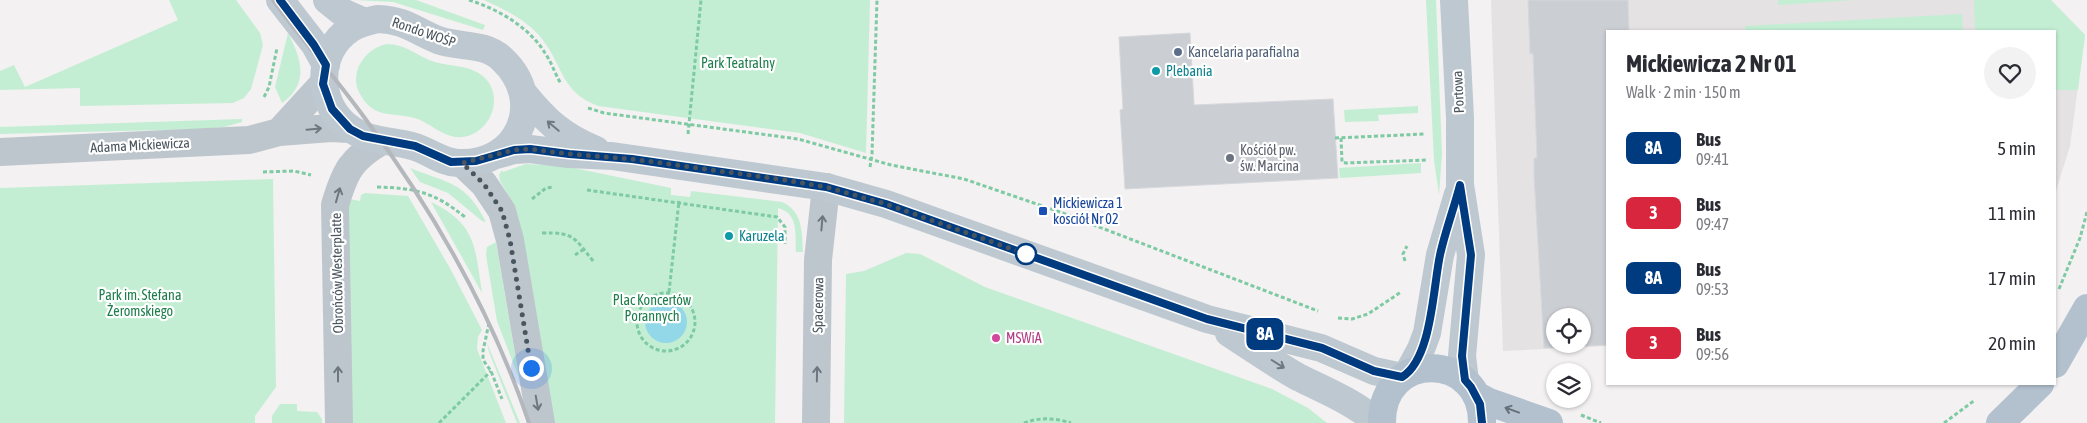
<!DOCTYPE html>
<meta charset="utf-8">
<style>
body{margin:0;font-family:"Asap Condensed",sans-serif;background:#f2f2f3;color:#2b2b33;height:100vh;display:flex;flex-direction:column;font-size:19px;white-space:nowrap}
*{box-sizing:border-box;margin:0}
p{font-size:16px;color:#7c7c81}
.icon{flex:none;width:28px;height:28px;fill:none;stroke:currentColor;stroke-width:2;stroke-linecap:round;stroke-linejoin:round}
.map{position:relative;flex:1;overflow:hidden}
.panel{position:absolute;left:1606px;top:30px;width:450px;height:355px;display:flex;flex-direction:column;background:#fff;border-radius:0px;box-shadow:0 1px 4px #0004}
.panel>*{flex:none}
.badge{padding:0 10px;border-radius:8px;font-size:18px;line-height:32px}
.controls{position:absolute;left:1546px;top:308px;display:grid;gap:10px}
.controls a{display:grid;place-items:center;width:45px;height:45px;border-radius:50%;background:#fff;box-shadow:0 1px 4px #0004;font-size:25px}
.you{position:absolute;width:25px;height:25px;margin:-12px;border:4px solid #fff;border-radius:50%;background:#1a73e8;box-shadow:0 0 0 8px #1a73e833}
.map>.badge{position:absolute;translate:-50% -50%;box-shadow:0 0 0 2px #fff}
.round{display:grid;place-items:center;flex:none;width:52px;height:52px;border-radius:26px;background:#f2f2f3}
.overview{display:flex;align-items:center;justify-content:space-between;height:85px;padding:0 20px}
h1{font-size:24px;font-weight:700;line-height:38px}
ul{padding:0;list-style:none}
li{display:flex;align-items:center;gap:15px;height:65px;padding:0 20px}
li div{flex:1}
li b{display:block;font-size:19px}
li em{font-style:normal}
li .badge{min-width:55px;font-weight:700;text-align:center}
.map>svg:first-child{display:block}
.education{fill:#e4e2e3;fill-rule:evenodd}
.green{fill:#c3eed3}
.water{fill:#93d8e8}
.building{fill:#cbced3;stroke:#d6d8dc;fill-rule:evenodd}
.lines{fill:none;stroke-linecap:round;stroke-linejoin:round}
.path{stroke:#7dcaa3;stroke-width:3;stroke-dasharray:4 2.5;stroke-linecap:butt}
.street{stroke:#bec6cd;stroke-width:28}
.secondary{stroke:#bec8d1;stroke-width:28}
.primary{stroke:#b3c1ce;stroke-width:28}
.rail{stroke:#b4b7bb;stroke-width:4}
.oneway{stroke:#6d7880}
.oneway2{stroke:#6d777f}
.oneway3{stroke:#64707a}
.line-casing{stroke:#fff;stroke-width:11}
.line{stroke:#003b80;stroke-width:8}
.walk{stroke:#4a555e;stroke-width:5;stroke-dasharray:0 9}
.service-dot{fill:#5c6f8a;stroke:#fff;stroke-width:2}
.culture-dot{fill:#0f9aa8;stroke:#fff;stroke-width:2}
.worship-dot{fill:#6b7280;stroke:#fff;stroke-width:2}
.transit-dot{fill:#1a4fb4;stroke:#fff;stroke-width:2}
.stop-dot{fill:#fff;stroke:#003b80;stroke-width:2.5}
.hotel-dot{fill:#d1479c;stroke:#fff;stroke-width:2}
.labels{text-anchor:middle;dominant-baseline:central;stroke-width:4.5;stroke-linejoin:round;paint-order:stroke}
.street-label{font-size:14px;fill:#4a555e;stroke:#fff}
.service-label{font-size:14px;fill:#4e5e75;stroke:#fff;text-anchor:start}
.park-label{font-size:14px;fill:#1d7d4b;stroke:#fff}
.culture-label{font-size:14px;fill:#0d838f;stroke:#fff;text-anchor:start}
.worship-label{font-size:14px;fill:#5b616d;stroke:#fff;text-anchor:start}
.transit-label{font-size:14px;fill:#164399;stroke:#fff;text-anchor:start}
.hotel-label{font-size:14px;fill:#b23c85;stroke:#fff;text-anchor:start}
</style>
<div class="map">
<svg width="2087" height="423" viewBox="0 0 2087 423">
<rect width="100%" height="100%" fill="#f3f1f1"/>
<path class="education" d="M 1491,0 L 2051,0 L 2085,35 L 2070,146 L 2055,194 L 2055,31 L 1608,31 L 1607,346 L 1503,351 ZM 1555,316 L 1582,316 L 1582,344 L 1555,344 Z"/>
<path class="green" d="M 169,0 L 236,0 L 260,33 L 263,45 L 251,89 L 244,98 L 233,103 L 80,106 L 80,88 L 0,90 L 0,71 L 14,65 L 25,87 L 178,20 Z
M 355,0 L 416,0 L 485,25 L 483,30 L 393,2 Z
M 484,0 L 870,0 L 866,153 L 800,133 L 598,106 C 560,91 564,67 542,39 C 528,21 504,9 484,0 Z
M 1426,0 L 1436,0 L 1442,154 L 1439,195 L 1434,160 Z
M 1778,0 L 1854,0 L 1778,5 Z
M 1974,0 L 2051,0 L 2085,35 L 2078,90 L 2055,90 L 2055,31 L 1975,31 Z
M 1962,14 L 1963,31 L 1746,31 L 1745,26 Z
M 288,33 C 301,58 310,83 282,103 L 275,87 Z
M 387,44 C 404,44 415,54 429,60 C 448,68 471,63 486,79 C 506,102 486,140 455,137 C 442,135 430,124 418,119 C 394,111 373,121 359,92 C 355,84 355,75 359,66 C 365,54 374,47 387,44 Z
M 1418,106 L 1418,113 L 1378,115 L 1379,121 L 1345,122 L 1344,110 Z
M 242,119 L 242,122 L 224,127 L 201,129 L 0,134 L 0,127 Z
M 545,162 L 671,188 L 671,195 L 690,197 L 691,191 L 782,202 C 803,211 802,233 803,252 L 796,252 C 795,235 799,213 778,208 L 775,423 L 554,423 L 523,239 L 515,207 L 500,181 L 499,175 L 502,170 L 503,172 L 526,164 L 544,165 Z
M 1421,163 L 1421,173 L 1340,178 L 1339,168 Z
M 410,168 C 448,183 466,182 486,222 L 482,221 L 448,193 L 420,182 Z
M 273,179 L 276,387 L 255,416 L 255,423 L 0,423 L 0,188 Z
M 365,193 L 408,196 L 451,270 L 482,330 L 478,337 L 477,349 L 506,423 L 349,423 L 349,199 L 360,201 L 361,195 Z
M 431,202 C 477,224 475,248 482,293 Z
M 496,242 L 519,378 L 497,321 L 486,255 L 487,247 Z
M 906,253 L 920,254 L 985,287 L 1272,389 L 1308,408 L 1327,423 L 844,423 L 846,274 L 864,271 Z
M 487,343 L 520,423 L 517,423 L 489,352 Z
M 280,404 L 297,404 L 297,411 L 317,412 L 322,419 L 322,423 L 272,423 L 272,416 Z"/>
<path class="water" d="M645 322a21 21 0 1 1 42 0a21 21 0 1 1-42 0Z"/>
<path class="building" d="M 1528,0 L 1628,0 L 1629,31 L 1608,31 L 1608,345 L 1544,348 L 1534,176 L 1534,158 L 1537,158 L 1533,53 L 1530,54 ZM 1555,316 L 1582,316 L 1582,344 L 1555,344 Z
M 1190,33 L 1194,105 L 1333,99 L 1338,178 L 1125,189 L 1120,110 L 1123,109 L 1119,37 Z"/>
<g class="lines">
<path class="path" d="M 469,0 C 498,9 529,27 545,53 C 552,63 555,74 561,84
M 264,97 L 269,87 L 277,48
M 588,108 L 604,113 L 798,139 L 891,165 L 964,179 L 1060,212 L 1318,311
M 688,134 L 701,0
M 1335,138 L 1425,134
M 1341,138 L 1342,162 L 1346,163 L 1426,160
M 870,167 L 872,154 L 877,0
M 263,172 L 294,171 L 311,175
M 377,187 C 415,188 434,192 465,217
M 587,190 L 777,217 L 785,227 L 785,244
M 532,199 L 546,188 L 554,187
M 542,233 C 575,232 574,238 594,262
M 575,255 L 584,249
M 1405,261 L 1403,254 L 1407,246
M 2059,289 L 2080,238 L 2087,212
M 669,292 L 679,201
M637 322a29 29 0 1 1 58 0a29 29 0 1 1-58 0Z
M 1338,318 L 1352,319 L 1368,314 L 1401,292
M 489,323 L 483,351 L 483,360 L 491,371 L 502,399
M 1581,415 L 1601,423
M 439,423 L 491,371
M 1024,423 C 1039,417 1056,418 1071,423
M 1944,423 L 1975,400"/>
<path class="street" d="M 279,132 L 323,84
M 0,152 L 249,140 L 279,132 L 331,128 L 350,129
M 462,163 L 484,184 L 502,211 L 510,240 L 541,423
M 339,423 L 335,205 C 345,171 351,159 382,141
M 816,423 L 818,260 L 826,187"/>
<path class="secondary" d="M 280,0 L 315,45 L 326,65
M 327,0 L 342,12 L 365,22
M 1454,0 L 1460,118 L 1460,185 L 1471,255 L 1462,356 L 1465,381
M 378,19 C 406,20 415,31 438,40 C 460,48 484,42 502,59 C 547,101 519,166 458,163 C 440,162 428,150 412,146 C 391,140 369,142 351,129 C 316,106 315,52 350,29 C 358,23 369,21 378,19 Z
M 524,94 C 546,121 563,137 596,150
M 496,155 L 514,150 L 530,149 L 569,154 L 612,156 L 826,187 L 886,204 L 1207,319 L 1321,348 L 1374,371 L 1402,377
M 1229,333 C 1252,348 1275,364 1298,377 C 1326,391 1354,402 1378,423
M 1408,373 L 1421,349 L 1427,333 L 1440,255 L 1458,194"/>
<path class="primary" d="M 2055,364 L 2087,308
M 1476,395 L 1489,402 L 1549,423
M 1382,423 C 1381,349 1483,351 1482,423
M 2000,423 L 2040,384"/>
<path class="rail" d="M 273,0 C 302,40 335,77 364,117 C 433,210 492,313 529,423"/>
</g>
<defs><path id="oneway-shaft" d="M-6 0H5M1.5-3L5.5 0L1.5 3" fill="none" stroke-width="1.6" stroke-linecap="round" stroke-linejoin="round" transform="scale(1.25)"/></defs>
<g class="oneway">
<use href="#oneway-shaft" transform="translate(553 126) rotate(-140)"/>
<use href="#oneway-shaft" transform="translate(1278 364) rotate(32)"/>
</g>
<g class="oneway2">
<use href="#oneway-shaft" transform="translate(314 129) rotate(-5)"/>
<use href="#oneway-shaft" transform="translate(338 195) rotate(-74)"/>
<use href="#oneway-shaft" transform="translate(822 223) rotate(-85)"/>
<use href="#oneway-shaft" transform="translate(338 374) rotate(-90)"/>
<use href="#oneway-shaft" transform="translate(817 374) rotate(-89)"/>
<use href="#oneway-shaft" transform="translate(537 403) rotate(80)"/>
</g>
<use class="oneway3" href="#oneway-shaft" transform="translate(1512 410) rotate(-160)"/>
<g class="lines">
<g class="line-casing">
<path id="line" d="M 280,0 L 314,45 L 326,65 L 323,84 L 332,109 L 350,129 L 363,136 L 415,146 L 451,162 L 476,161 L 514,150 L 530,149 L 569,154 L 632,159 L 826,187 L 886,204 L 1207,319 L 1322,348 L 1374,371 L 1402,377 C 1432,359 1433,287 1440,255 C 1445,232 1454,208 1460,185 L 1471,255 L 1462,356 L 1465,380 L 1471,387 L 1480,404 L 1482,423"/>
</g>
<use href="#line" class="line"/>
<path class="walk" d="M 531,368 L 510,240 L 502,211 L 484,184 L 462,163 L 514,150 L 530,149 L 569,154 L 632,159 L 785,180 L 826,187 L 886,204 L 1026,254"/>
</g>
<circle class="service-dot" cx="1178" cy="52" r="5"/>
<g class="culture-dot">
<circle cx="1156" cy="71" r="5"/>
<circle cx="729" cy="236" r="5"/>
</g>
<circle class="worship-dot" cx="1230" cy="158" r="5"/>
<rect class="transit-dot" x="1038" y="206" width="10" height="10" rx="2.5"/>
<circle class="stop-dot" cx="1026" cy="254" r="10"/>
<circle class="hotel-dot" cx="996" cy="338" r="5"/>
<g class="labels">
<g class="street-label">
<text transform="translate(424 32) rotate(19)">Rondo WOŚP</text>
<text transform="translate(1458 92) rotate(-93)">Portowa</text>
<text transform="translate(140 145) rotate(-3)">Adama Mickiewicza</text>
<text transform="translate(337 273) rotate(-91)">Obrońców Westerplatte</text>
<text transform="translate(818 305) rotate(-89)">Spacerowa</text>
</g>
<g class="service-label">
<text x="1188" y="52">Kancelaria parafialna</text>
</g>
<g class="park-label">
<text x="738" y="63">Park Teatralny</text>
<text x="140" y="295">Park im. Stefana<tspan x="140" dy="16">Żeromskiego</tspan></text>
<text x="652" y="300">Plac Koncertów<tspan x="652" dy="16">Porannych</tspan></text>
</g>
<g class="culture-label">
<text x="1166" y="71">Plebania</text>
<text x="739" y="236">Karuzela</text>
</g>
<g class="worship-label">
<text x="1240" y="150">Kościół pw.<tspan x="1240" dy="16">św. Marcina</tspan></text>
</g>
<g class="transit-label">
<text x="1053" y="203">Mickiewicza 1<tspan x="1053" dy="16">kosciół Nr 02</tspan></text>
</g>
<g class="hotel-label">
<text x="1006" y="338">MSWiA</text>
</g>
</g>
</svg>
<div class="controls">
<a><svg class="icon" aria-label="locate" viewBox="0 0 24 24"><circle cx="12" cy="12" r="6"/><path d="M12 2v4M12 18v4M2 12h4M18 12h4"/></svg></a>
<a><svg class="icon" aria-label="layers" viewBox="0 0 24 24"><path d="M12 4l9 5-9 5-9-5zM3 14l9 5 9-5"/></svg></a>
</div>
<div class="you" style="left:531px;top:368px"></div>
<b class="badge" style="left:1265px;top:334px;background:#003b80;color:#fff">8A</b>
<section class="panel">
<div class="overview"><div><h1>Mickiewicza 2 Nr 01</h1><p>Walk · 2 min · 150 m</p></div><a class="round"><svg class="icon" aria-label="heart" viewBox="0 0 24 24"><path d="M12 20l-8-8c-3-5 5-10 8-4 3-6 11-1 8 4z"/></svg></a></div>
<ul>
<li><span class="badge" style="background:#003b80;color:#fff">8A</span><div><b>Bus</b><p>09:41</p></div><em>5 min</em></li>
<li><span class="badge" style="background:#d7263d;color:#fff">3</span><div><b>Bus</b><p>09:47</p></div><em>11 min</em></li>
<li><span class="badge" style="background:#003b80;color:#fff">8A</span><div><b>Bus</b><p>09:53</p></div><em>17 min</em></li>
<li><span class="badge" style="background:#d7263d;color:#fff">3</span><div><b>Bus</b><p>09:56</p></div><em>20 min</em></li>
</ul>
</section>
</div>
